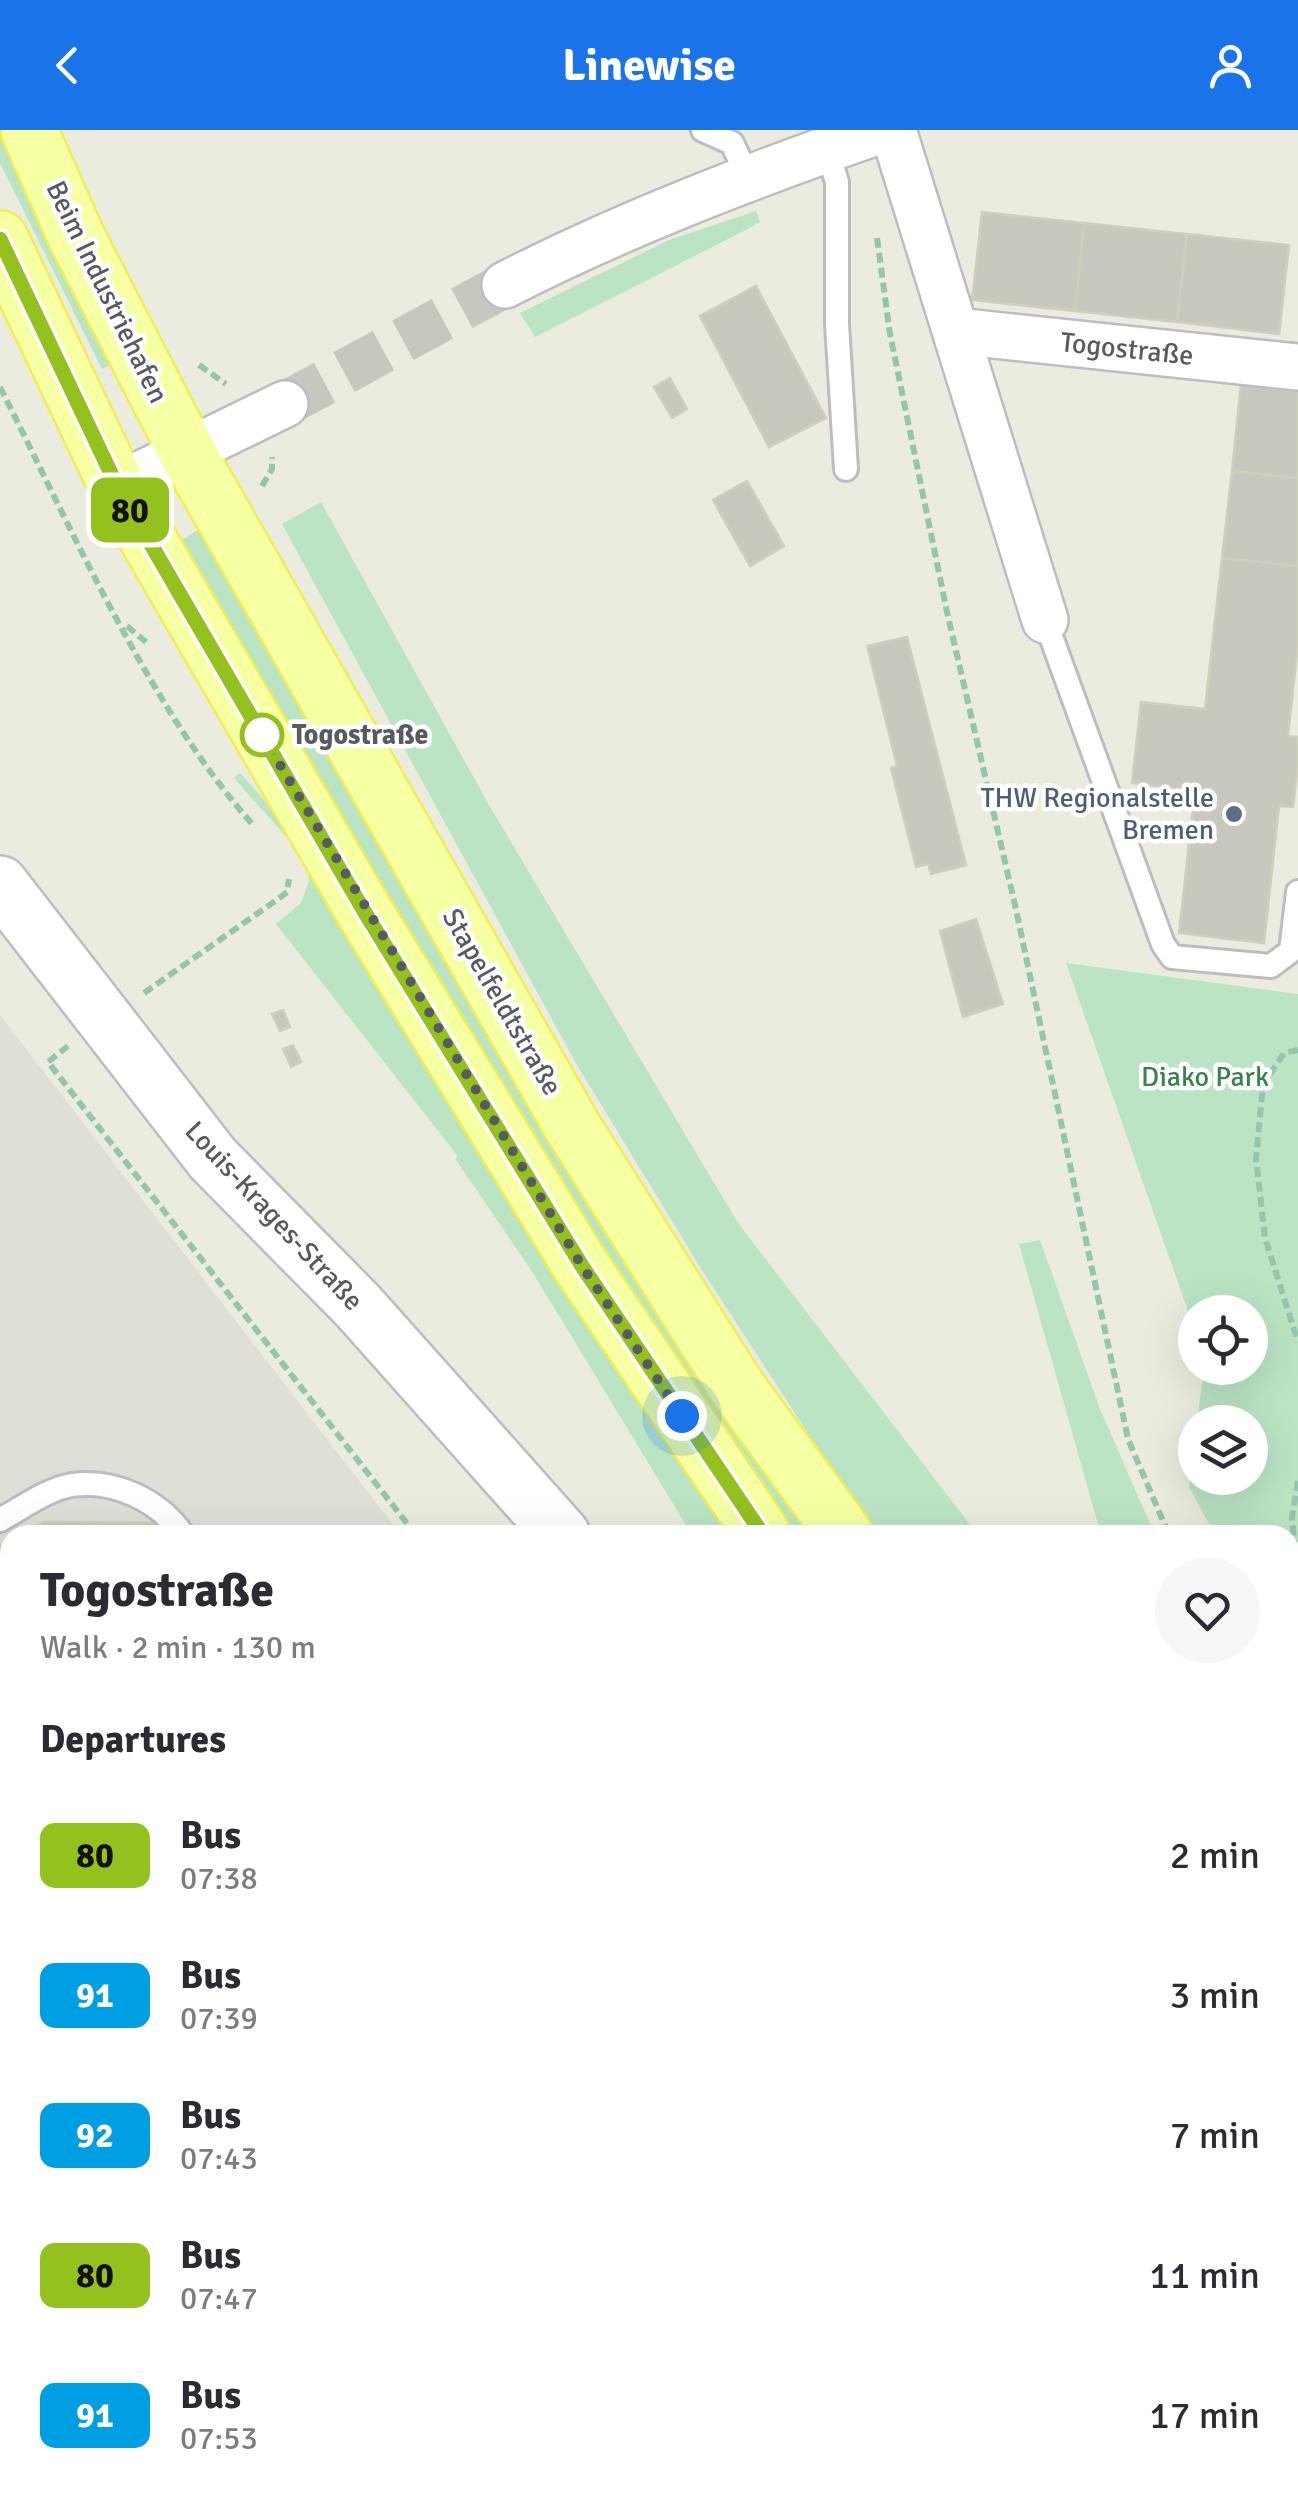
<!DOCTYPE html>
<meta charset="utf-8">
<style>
body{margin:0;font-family:Signika,sans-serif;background:#f7f7f7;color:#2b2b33;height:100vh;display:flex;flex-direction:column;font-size:38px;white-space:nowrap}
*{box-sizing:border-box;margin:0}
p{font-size:32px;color:#7c7c81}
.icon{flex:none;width:55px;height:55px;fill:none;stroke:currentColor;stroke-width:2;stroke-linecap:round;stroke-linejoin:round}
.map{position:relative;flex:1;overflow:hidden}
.side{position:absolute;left:0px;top:1395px;width:1300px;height:982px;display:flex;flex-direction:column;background:#fff;border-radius:30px 30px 0 0;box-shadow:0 10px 40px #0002}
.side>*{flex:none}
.badge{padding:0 20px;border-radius:15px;font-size:35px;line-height:65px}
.fabs{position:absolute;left:1178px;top:1165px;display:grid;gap:20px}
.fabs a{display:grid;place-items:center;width:90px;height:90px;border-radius:50%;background:#fff;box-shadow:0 10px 40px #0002;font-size:50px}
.you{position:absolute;width:50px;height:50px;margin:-25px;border:8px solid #fff;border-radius:50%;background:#1a73e8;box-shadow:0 0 0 15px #1a73e833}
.map>.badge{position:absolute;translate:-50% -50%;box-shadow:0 0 0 5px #fff}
h2{padding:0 40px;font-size:38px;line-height:90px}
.round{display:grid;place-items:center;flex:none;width:105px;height:105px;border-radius:52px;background:#f7f7f7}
.head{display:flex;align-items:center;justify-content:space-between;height:170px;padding:0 40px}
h1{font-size:48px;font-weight:700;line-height:75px}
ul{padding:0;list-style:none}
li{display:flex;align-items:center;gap:30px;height:140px;padding:0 40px}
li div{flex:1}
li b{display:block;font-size:38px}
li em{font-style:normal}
li .badge{min-width:110px;font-weight:700;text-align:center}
header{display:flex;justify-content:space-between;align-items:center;height:130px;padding:0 40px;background:#1a73e8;color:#fff;font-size:45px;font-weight:700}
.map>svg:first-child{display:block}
.industrial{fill:#dfdfd7}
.green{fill:#bbe4c5}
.building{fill:#c8c8be;stroke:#d0cfbe;stroke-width:2.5}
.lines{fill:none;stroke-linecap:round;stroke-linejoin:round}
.minor-tunnel{stroke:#c6c8c0;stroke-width:45;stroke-dasharray:45 22;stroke-linecap:butt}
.service-casing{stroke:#bcbdc3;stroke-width:28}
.minor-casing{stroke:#bcbdc3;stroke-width:50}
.tertiary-casing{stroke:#bcbdc3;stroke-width:60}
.primary-casing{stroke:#f1ee52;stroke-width:60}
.path{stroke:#94c5ae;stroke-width:6;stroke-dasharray:10 5;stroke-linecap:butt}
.service{stroke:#fff;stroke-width:22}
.minor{stroke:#fff;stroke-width:45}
.tertiary{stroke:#fff;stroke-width:55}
.primary{stroke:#f6ffa1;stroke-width:55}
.line-casing{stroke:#fff;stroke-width:22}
.line{stroke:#95c11f;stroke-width:15}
.walk{stroke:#585a61;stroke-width:10;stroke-dasharray:0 18}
.stop-dot{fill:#fff;stroke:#95c11f;stroke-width:5}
.service-dot{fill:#5c6f8a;stroke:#fff;stroke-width:4}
.labels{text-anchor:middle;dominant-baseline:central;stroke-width:9;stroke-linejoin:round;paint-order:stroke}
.street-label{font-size:28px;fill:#585a61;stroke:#fff}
.stop-label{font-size:28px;font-weight:bold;fill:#585a61;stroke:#fff;text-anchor:start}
.service-label{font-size:28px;fill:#4e5e75;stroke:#fff;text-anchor:end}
.park-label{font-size:28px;fill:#34844c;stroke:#fff}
</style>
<header><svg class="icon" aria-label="back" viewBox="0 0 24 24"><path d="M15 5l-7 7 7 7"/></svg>Linewise<svg class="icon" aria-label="person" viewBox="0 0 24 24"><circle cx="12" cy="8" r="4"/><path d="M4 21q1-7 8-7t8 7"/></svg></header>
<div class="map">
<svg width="1298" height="2376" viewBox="0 0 1298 2376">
<rect width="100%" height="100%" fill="#ebecdf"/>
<path class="industrial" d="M 0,885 L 401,1405 L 10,1405 L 10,2368 L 1119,2368 L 1124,2376 L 0,2376 Z"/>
<path class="green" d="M 0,0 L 4,0 L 115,232 L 102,239 L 0,33 Z
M 756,81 L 760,92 L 746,100 L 535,207 L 520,183 L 669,110 Z
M 321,372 L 489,675 L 738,1093 L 978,1405 L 874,1405 L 700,1137 L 577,935 L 282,394 Z
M 201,398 L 823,1405 L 792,1405 L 575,1077 L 176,414 Z
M 240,643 L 313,725 L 736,1405 L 692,1405 L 533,1143 L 456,1030 L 457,1025 L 276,794 L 301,773 L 309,751 L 306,729 L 234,648 Z
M 1066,833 L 1298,864 L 1298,1564 L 1290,1549 L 1290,1405 L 1215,1405 L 1189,1357 L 1195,1310 L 1195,1348 L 1250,1348 L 1250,1292 L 1197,1292 L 1204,1238 L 1250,1238 L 1250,1182 L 1195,1182 L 1195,1201 Z
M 1040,1110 L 1100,1279 L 1155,1405 L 1101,1405 L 1019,1114 Z
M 1290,1664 L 1298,1678 L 1298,1928 L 1290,1918 Z
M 1290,2302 L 1298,2326 L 1298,2376 L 1274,2376 L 1270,2368 L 1290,2368 Z"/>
<path class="building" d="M 982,82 L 1084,93 L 1075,181 L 972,170 Z
M 1084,93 L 1187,104 L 1177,192 L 1075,181 Z
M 1187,104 L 1289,115 L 1279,204 L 1177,192 Z
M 756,156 L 826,288 L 769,317 L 700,186 Z
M 670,248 L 687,279 L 672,288 L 654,257 Z
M 1241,254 L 1298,260 L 1298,348 L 1232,341 Z
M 1232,341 L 1298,348 L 1298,436 L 1222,428 Z
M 747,351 L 784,416 L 750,436 L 713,370 Z
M 1222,428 L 1298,436 L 1298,514 L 1288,606 L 1298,607 L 1298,636 L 1293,677 L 1279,676 L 1264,813 L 1179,803 L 1195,661 L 1132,653 L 1141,572 L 1205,579 Z
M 907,507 L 966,735 L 931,744 L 928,734 L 916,737 L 891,638 L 897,636 L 867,516 Z
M 976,789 L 1003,874 L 963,887 L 940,801 Z
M 283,880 L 290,897 L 280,901 L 272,884 Z
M 293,915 L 301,932 L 291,937 L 283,919 Z
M 44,1392 L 152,1393 L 159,1405 L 22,1405 Z
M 10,1412 L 10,1544 L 0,1527 L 0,1417 Z
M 0,1527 L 10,1544 L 10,1901 L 0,1884 Z
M 0,1884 L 10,1901 L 10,2231 L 0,2213 Z
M 0,2213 L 10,2231 L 10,2297 L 0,2302 Z"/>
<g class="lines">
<path class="minor-tunnel" d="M 285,274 L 505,155"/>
<g class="service-casing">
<path id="service" d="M 703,0 L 732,13 L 748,47
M 827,20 L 837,52 L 837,194 L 846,339
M 1045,490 L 1163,814 L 1172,827 L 1271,836 L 1291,821 L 1298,762
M 0,1390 C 22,1378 47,1359 72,1355 C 114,1349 159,1370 183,1405
M 900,2368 L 905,2376
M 40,2376 L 55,2368"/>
</g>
<g class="minor-casing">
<path id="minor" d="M 893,0 L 1045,490
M 505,155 C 626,93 753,45 882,0
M 956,201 L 1298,237
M 117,356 L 285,274"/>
</g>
<g class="tertiary-casing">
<path id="tertiary" d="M 0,754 L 213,1029 L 358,1176 L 562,1405
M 1134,2368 L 1138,2376"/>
</g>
<g class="primary-casing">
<path id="primary" d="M 29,0 L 76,106 L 187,322 L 572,996 L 736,1256 L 845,1405
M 0,109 L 117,356 L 364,781 L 581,1136 L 763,1405
M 1290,1988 L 1298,1998
M 1290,2095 L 1298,2105"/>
</g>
<path class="path" d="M 877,108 L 890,204 L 947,482 L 1015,775 L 1128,1309 L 1169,1405
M 199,235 L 226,254
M 0,257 C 71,397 150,580 254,696
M 262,356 L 272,339 L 272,327
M 127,496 L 146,512
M 144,863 L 278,769 L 287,762 L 289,749
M 68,916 L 48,932 L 416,1405
M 1298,920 L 1284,923 L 1263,955 L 1256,1028 L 1265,1108 L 1298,1212
M 1298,1351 L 1292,1387 L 1298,1457
M 1290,1645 L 1298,1660"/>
<use href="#service" class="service"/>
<use href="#minor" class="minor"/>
<use href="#tertiary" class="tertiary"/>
<use href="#primary" class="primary"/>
</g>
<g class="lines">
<g class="line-casing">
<path id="line" d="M 0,109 L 117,356 L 364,781 L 582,1136 L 763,1405"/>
</g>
<use href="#line" class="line"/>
<path class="walk" d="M 262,605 L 582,1136 L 682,1286"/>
</g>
<circle class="stop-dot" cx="262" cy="605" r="20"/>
<circle class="service-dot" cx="1234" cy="684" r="10"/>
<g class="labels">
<g class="street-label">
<text transform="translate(107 162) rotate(64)">Beim Industriehafen</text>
<text transform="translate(1127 219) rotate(6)">Togostraße</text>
<text transform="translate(502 872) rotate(60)">Stapelfeldtstraße</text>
<text transform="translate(274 1086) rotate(47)">Louis-Krages-Straße</text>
</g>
<g class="stop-label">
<text x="292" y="605">Togostraße</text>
</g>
<g class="service-label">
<text x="1214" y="668">THW Regionalstelle<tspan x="1214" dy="32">Bremen</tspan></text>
</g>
<g class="park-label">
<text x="1205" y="947">Diako Park</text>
</g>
</g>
</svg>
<div class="fabs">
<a><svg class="icon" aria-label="locate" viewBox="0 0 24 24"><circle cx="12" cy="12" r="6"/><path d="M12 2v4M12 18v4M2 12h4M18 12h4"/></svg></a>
<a><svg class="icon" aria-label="layers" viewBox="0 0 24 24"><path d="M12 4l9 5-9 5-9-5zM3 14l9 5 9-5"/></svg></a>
</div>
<div class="you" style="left:682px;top:1286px"></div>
<b class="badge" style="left:130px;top:380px;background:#95c11f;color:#111">80</b>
<section class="side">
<div class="head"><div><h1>Togostraße</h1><p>Walk · 2 min · 130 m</p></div><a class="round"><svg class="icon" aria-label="heart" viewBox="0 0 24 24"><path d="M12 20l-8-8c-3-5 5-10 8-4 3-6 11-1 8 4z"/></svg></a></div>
<h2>Departures</h2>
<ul>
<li><span class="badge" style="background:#95c11f;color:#111">80</span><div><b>Bus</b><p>07:38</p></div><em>2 min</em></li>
<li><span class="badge" style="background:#009fe3;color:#fff">91</span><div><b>Bus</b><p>07:39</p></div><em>3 min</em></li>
<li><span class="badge" style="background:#009fe3;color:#fff">92</span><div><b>Bus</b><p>07:43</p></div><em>7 min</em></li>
<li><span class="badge" style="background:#95c11f;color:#111">80</span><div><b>Bus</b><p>07:47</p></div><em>11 min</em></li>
<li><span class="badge" style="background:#009fe3;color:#fff">91</span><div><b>Bus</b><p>07:53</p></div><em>17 min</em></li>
</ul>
</section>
</div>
